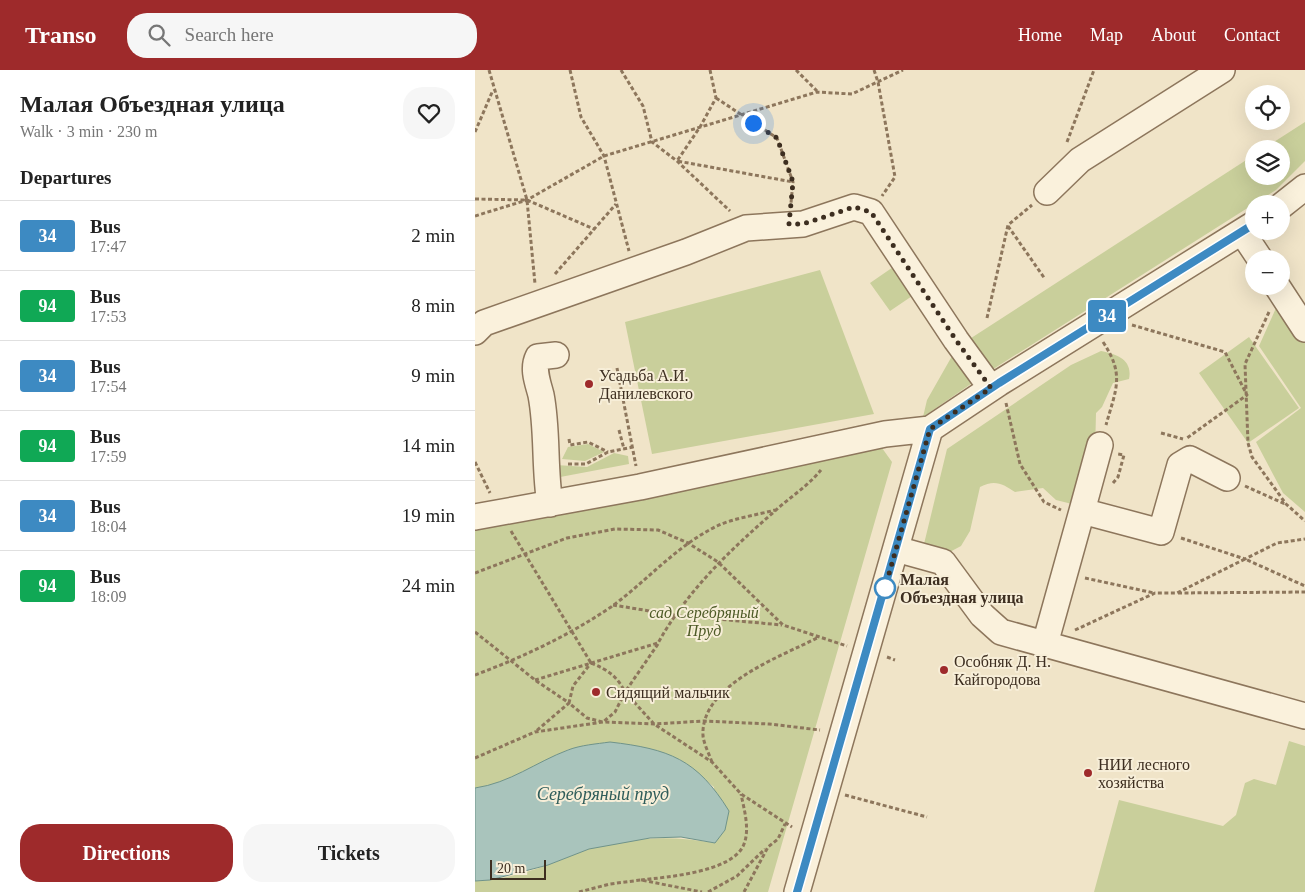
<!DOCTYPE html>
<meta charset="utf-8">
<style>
body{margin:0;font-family:"Times New Roman",serif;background:#f6f6f6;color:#222;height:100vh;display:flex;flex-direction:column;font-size:19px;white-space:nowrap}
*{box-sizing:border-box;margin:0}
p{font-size:16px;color:#767676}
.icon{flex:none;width:28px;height:28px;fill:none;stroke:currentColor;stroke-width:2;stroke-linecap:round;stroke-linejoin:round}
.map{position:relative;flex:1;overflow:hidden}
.side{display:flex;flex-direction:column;background:#fff;width:475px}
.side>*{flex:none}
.badge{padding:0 10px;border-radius:4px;font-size:18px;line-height:32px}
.fabs{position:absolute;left:770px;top:15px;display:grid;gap:10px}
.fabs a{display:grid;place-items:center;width:45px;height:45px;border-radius:50%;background:#fff;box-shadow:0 5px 20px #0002;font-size:25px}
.scale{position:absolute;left:15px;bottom:12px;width:56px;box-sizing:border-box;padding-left:5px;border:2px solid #3d2e20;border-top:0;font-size:14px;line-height:18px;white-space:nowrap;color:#3d2e20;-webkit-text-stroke:4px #f7eed8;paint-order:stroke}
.you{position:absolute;width:25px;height:25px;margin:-12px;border:4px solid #fff;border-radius:50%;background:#1a73e8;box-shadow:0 0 0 8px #1a73e833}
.map>.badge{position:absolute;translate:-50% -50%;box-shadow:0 0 0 2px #fff}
h2{padding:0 20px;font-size:19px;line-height:45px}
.round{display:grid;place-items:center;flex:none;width:52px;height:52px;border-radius:20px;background:#f6f6f6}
.headline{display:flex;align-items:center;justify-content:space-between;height:85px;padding:0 20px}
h1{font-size:24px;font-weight:700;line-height:38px}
.button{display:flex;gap:10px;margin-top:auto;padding:10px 20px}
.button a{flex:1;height:58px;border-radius:20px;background:#9e2a2b;color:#fff;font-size:20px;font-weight:700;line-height:58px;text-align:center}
.button a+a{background:#f6f6f6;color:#222}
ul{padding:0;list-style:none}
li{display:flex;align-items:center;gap:15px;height:70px;padding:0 20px;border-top:1px solid #e0e0e0}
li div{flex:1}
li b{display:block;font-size:19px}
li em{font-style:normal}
li .badge{min-width:55px;font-weight:700;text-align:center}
header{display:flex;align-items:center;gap:30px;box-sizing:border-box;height:70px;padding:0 25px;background:#9e2a2b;color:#fff}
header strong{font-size:24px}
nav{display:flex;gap:28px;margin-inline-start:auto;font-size:18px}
.search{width:350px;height:45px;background:#f6f6f6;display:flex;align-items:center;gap:12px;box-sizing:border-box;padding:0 18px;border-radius:20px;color:#767676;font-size:19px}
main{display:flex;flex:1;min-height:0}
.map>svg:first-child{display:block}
.green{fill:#c9cf9b}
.water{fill:#a9c4bc;stroke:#6f938a}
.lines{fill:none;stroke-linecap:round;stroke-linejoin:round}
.minor-casing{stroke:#8d765c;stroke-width:28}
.path{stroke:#8d765c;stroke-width:3;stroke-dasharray:4 2.5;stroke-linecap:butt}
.minor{stroke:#faf1dc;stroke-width:25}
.line-casing{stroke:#fff;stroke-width:11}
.line{stroke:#3d8ac2;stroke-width:8}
.walk{stroke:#3d2e20;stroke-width:5;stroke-dasharray:0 9}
.poi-dot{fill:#9e2a2b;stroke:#f7eed8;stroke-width:2}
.stop-dot{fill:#fff;stroke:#3d8ac2;stroke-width:2.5}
.labels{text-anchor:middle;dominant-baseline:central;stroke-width:4;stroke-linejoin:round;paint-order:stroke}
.poi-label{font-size:16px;fill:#3d2e20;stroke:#f7eed8;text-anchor:start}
.stop-label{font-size:16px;font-weight:bold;fill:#3d2e20;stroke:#f7eed8;text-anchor:start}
.park-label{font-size:16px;font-style:italic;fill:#4d5a26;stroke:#f7eed8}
.water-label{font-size:18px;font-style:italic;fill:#2f5d5a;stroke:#f7eed8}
</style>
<header>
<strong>Transo</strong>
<div class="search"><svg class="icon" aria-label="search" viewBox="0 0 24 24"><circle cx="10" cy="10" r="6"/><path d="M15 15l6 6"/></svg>Search here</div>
<nav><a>Home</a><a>Map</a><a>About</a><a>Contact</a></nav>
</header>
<main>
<section class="side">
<div class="headline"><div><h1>Малая Объездная улица</h1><p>Walk · 3 min · 230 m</p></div><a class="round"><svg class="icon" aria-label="heart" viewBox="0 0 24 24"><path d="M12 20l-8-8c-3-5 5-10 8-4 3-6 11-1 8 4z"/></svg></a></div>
<h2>Departures</h2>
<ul>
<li><span class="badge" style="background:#3d8ac2;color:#fff">34</span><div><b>Bus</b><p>17:47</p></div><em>2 min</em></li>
<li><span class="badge" style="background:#10a855;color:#fff">94</span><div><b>Bus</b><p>17:53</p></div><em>8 min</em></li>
<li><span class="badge" style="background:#3d8ac2;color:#fff">34</span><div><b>Bus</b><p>17:54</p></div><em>9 min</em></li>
<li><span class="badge" style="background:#10a855;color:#fff">94</span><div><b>Bus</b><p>17:59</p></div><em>14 min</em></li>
<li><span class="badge" style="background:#3d8ac2;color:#fff">34</span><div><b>Bus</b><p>18:04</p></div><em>19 min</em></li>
<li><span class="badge" style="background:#10a855;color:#fff">94</span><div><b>Bus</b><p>18:09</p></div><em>24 min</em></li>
</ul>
<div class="button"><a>Directions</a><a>Tickets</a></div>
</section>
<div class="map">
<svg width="830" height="822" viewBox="0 0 830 822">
<rect width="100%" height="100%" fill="#f0e4c8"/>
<path class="green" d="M 830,52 L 830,91 L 801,120 L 512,303 L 490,272 L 779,85 L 779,106 L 806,106 L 806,79 L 788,79 Z
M 424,193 L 443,222 L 415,241 L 395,213 Z
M 345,200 L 399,344 L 177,384 L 150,252 Z
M 805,229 L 830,267 L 830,442 L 808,423 L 781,372 L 826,338 L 784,276 Z
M 774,267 L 824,338 L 773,373 L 724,303 Z
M 481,279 L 503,309 L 448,347 L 452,330 Z
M 626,281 C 642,284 658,290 654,309 L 638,313 L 627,337 L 621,343 L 620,383 L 601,435 L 581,430 L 568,418 L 540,422 C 528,414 520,409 505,417 L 495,461 L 486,476 L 471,484 L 459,481 L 449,474 L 472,379 L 596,295 Z
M 113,374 L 129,382 L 110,391 L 87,389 L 93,377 Z
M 407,378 L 417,392 L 293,822 L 0,822 L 0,811 C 25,810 52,803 75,794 C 88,790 101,783 114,779 C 158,767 195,765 240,773 L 239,717 L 206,690 L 94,679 L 43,706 L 17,716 L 0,718 L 0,457 Z
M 139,383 L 153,386 L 154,394 L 80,408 L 81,395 L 112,397 Z
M 814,671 L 830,676 L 830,822 L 619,822 L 644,730 L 748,756 L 761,745 L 770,713 L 779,709 L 801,715 Z"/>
<path class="water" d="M 135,672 C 194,679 222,689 254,741 L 250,760 L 240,773 L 206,767 L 175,768 L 114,779 L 73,795 L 15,810 L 0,811 L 0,718 C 35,713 61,692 93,680 C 106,675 121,674 135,672 Z"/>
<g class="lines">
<g class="minor-casing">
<path id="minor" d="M 572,122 L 605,90 L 747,0
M 806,136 L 830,117
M 767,162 L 785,189
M 802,216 L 830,259
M 0,262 L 9,253 L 211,182 L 271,158 L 328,154 L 379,137 L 396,142 L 481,270 L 516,318
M 75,434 C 69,398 73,361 66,325 C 63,313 57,299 63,287 L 81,285
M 607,441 L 625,375
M 0,447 L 165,417 L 410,364 L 455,359
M 421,479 L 468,492 L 507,545 L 526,562 L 830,646
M 570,574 L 607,441 L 686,462 L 705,395 L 715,389 L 752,408
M 322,822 L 455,359 L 524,313 L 779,154"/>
</g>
<path class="path" d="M 14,0 L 52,130 L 60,214
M 95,0 L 106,47 L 129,86 L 154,181
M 146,0 L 168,36 L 177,72 L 202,91 L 255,141
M 235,0 L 241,28 L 225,57 L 202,91 L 318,112
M 321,0 L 342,21
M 399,0 L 403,12 L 420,107 L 407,126
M 241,28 L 302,68 L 318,112 L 316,133
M 0,62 L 18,20
M 592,72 L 619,0
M 0,129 L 52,130 L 119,159
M 0,146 L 52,130 L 129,86 L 342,22 L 377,24 L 428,0
M 533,156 L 570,209
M 80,204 L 141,134
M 794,242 L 770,294 L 773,373 L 777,387 L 811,434 L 830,451
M 512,248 L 533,155 L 557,135
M 657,255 L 750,282 L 772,325 L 712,368
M 628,272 C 650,305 641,319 631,355
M 142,298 L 161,396
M 531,333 L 545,394 L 569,432 L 586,440
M 144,360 L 149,379
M 686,363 L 708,369
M 94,369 L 95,375 L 113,372 L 133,382
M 0,392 L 15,423
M 93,394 L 111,394 L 133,382 L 158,377
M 638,413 L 643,407 L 649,385 L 643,384
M 770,416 L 810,434
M 36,461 L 116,593
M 706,468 L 770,489 L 802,473 L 830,469
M 0,503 L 92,468 L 140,459 L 183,460 L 213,473 L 243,492 L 308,555 L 372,576
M 610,508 L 679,523
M 703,523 L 830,522
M 138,535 L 199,545 L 307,555
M 600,560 L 680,523 L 702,523 L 770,489 L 830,516
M 0,562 L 60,610 L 94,633 L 60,662
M 183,574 L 150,622 L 179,654 L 237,692 L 266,724 L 317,757
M 412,587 L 420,590
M 116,593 C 133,600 142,606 150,622 L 140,642 L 128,652 L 112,648 L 94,633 L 98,616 Z
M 0,605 C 48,587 93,566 136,537 C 172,511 201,476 242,456 C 259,448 282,445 300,440
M 60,610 L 183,573 C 212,521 255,480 300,441 C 315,427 332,417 346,400
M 0,688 L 60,662 L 128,652 L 179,654 L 229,651 L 294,654 L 345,660
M 237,692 C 234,684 229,674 228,666 C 225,615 305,587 342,568
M 370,725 L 452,747
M 166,810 C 192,807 259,802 269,774 C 275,759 269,739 266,724
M 104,822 L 135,814 L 166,810 L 227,822
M 233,822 L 262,806 L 290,779
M 269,822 L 293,777 L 303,769 L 310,754"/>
<use href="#minor" class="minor"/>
</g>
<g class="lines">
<g class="line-casing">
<path id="line" d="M 322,822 L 455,359 L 524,313 L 779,154"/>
</g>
<use href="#line" class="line"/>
<path class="walk" d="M 278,53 L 302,68 L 318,112 L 314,154 L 328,154 L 379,137 L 396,142 L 481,270 L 516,318 L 455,359 L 410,518"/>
</g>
<g class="poi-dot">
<circle cx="114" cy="314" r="5"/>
<circle cx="469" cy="600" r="5"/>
<circle cx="121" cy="622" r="5"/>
<circle cx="613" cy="703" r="5"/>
</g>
<circle class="stop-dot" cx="410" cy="518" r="10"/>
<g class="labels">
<g class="poi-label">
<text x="124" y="305">Усадьба А.И.<tspan x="124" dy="18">Данилевского</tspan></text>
<text x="479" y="591">Особняк Д. Н.<tspan x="479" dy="18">Кайгородова</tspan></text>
<text x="131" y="622">Сидящий мальчик</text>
<text x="623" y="694">НИИ лесного<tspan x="623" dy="18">хозяйства</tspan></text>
</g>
<g class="stop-label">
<text x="425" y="509">Малая<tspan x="425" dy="18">Объездная улица</tspan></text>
</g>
<g class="park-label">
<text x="229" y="542">сад Серебряный<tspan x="229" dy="18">Пруд</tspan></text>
</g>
<g class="water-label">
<text x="128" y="724">Серебряный пруд</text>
</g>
</g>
</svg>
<div class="fabs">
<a><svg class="icon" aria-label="locate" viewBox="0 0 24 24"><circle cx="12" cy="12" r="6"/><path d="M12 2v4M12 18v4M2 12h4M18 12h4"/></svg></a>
<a><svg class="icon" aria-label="layers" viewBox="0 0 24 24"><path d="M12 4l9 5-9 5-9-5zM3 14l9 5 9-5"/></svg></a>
<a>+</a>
<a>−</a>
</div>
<div class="scale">20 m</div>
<div class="you" style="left:278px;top:53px"></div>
<b class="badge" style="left:632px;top:246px;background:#3d8ac2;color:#fff">34</b>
</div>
</main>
